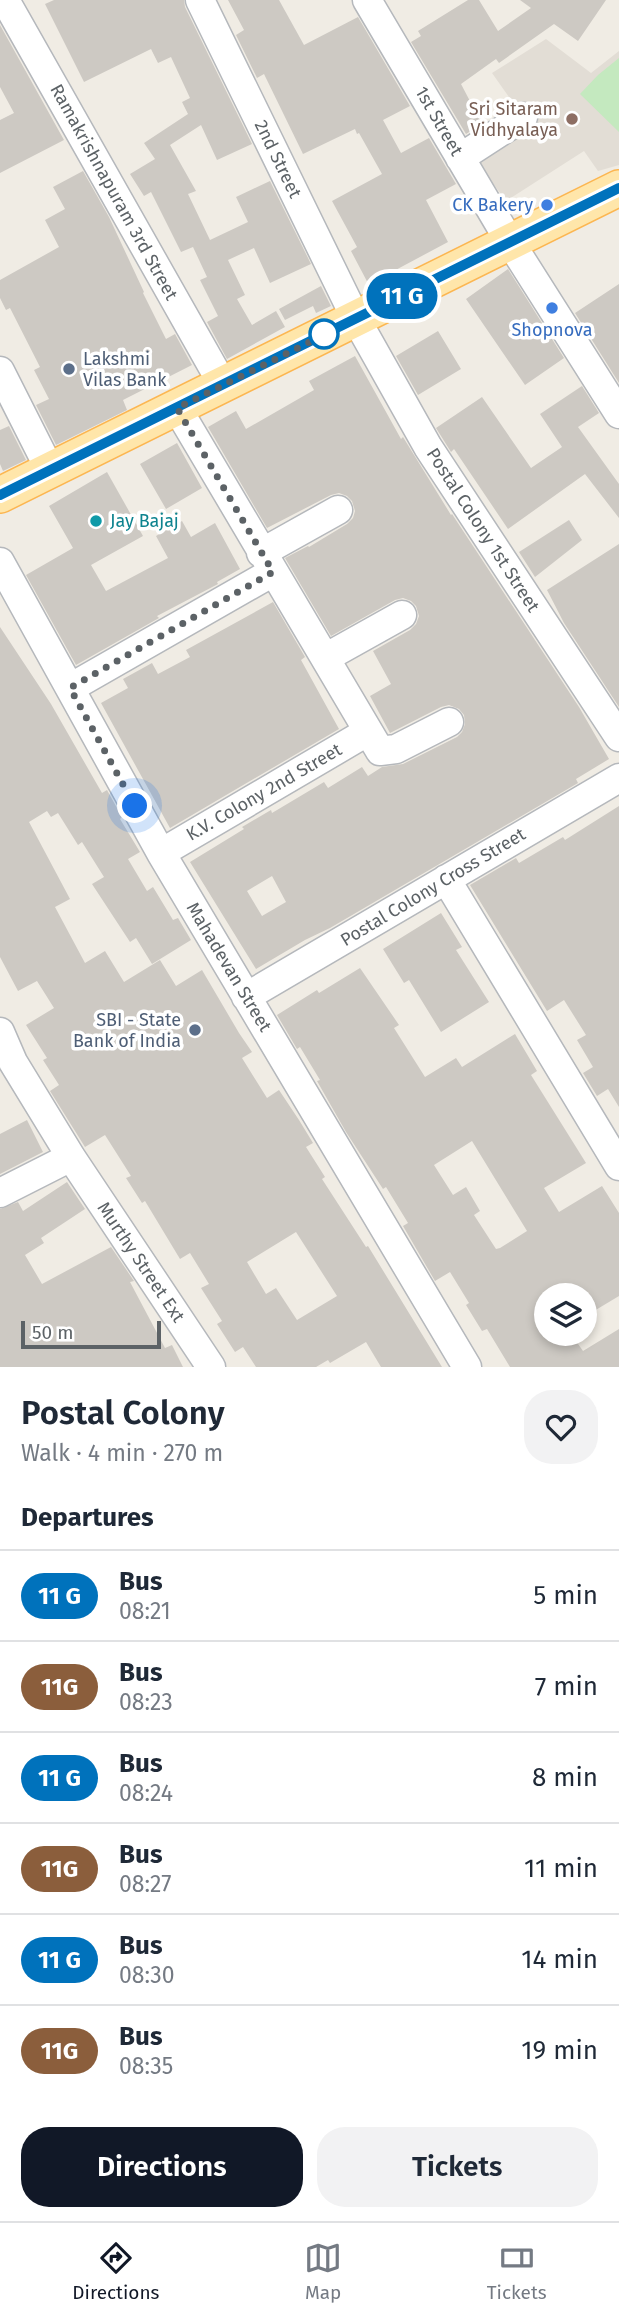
<!DOCTYPE html>
<meta charset="utf-8">
<style>
body{margin:0;font-family:"Fira Sans",sans-serif;background:#f2f2f3;color:#1f2937;height:100vh;display:flex;flex-direction:column;font-size:26px;white-space:nowrap}
*{box-sizing:border-box;margin:0}
p{font-size:23px;color:#747a83}
.icon{flex:none;width:38px;height:38px;fill:none;stroke:currentColor;stroke-width:2;stroke-linecap:round;stroke-linejoin:round}
.map{position:relative;height:1367px;overflow:hidden}
.sheet{display:flex;flex-direction:column;background:#fff;flex:1}
.sheet>*{flex:none}
.badge{padding:0 14px;border-radius:23px;font-size:24px;line-height:46px}
.tools{position:absolute;left:534px;top:1283px;display:grid;gap:14px}
.tools a{display:grid;place-items:center;width:63px;height:63px;border-radius:50%;background:#fff;box-shadow:0 4px 10px #0003;font-size:35px}
.scale{position:absolute;left:21px;bottom:18px;width:140px;box-sizing:border-box;padding-left:7px;border:4px solid #5c6266;border-top:0;font-size:19px;line-height:24px;white-space:nowrap;color:#5c6266;-webkit-text-stroke:5px #fff;paint-order:stroke}
.you{position:absolute;width:35px;height:35px;margin:-18px;border:5px solid #fff;border-radius:50%;background:#1a73e8;box-shadow:0 0 0 10px #1a73e833}
.map>.badge{position:absolute;translate:-50% -50%;box-shadow:0 0 0 4px #fff}
h2{padding:0 21px;font-size:26px;line-height:63px}
.round{display:grid;place-items:center;flex:none;width:74px;height:74px;border-radius:28px;background:#f2f2f3}
.headline{display:flex;align-items:center;justify-content:space-between;height:119px;padding:0 21px}
h1{font-size:33px;font-weight:600;line-height:52px}
.button{display:flex;gap:14px;margin-top:auto;padding:14px 21px}
.button a{flex:1;height:80px;border-radius:28px;background:#111827;color:#fff;font-size:28px;font-weight:600;line-height:80px;text-align:center}
.button a+a{background:#f2f2f3;color:#1f2937}
ul{padding:0;list-style:none}
li{display:flex;align-items:center;gap:21px;height:91px;padding:0 21px;border-top:2px solid #e0e1e3}
li div{flex:1}
li b{display:block;font-size:26px}
li em{font-style:normal}
li .badge{min-width:77px;font-weight:700;text-align:center}
.dock{display:flex;justify-content:space-around;align-items:center;height:98px;border-top:2px solid #e0e1e3;background:#fff;font-size:19px;color:#747a83}
.dock a{display:grid;justify-items:center;gap:4px}
.dock .selected{color:#111827}
.map>svg:first-child{display:block}
.education{fill:#e2ddd5}
.green{fill:#c4e9bf}
.building{fill:#cdc9c3;fill-rule:evenodd}
.lines{fill:none;stroke-linecap:round;stroke-linejoin:round}
.minor-casing{stroke:#b5b8bc;stroke-width:31}
.major-casing{stroke:#fcb651;stroke-width:38}
.minor{stroke:#fff;stroke-width:28}
.major{stroke:#ffe6aa;stroke-width:35}
.line-casing{stroke:#fff;stroke-width:16}
.line{stroke:#0072bc;stroke-width:10}
.walk{stroke:#5c6266;stroke-width:7;stroke-dasharray:0 12.6}
.education-dot{fill:#8d6e63;stroke:#fff;stroke-width:2.5}
.shop-dot{fill:#3f7fe0;stroke:#fff;stroke-width:2.5}
.stop-dot{fill:#fff;stroke:#0072bc;stroke-width:3.5}
.service-dot{fill:#5c6f8a;stroke:#fff;stroke-width:2.5}
.culture-dot{fill:#0f9aa8;stroke:#fff;stroke-width:2.5}
.labels{text-anchor:middle;dominant-baseline:central;stroke-width:7;stroke-linejoin:round;paint-order:stroke}
.education-label{font-size:18px;fill:#785e54;stroke:#fff;text-anchor:end}
.street-label{font-size:18px;fill:#5c6266;stroke:#fff}
.shop-label{font-size:18px;fill:#366cbe;stroke:#fff;text-anchor:end}
.service-label{font-size:18px;fill:#4e5e75;stroke:#fff;text-anchor:start}
.culture-label{font-size:18px;fill:#0d838f;stroke:#fff;text-anchor:start}
</style>
<div class="map">
<svg width="619" height="1367" viewBox="0 0 619 1367">
<rect width="100%" height="100%" fill="#f0ece4"/>
<path class="education" d="M 546,39 L 591,73 L 619,51 L 619,165 L 598,171 L 584,151 L 506,201 L 472,155 L 526,121 L 492,73 Z"/>
<path class="green" d="M 619,58 L 619,132 L 580,94 L 598,75 Z"/>
<path class="building" d="M 54,0 L 184,0 L 185,7 L 252,144 L 217,160 L 201,125 L 170,145 L 196,191 L 188,194 L 210,240 L 248,222 L 236,197 L 270,181 L 311,264 L 270,283 L 254,248 L 228,260 L 245,295 L 237,299 L 252,325 L 276,311 L 285,327 L 227,359 L 207,322 L 218,316 L 200,280 L 207,277 L 193,247 L 181,252 L 151,192 L 144,196 L 130,174 L 155,159 L 144,143 L 188,114 L 182,102 L 190,98 L 171,57 L 158,63 L 151,49 L 84,82 L 45,4 Z
M 228,0 L 279,0 L 304,45 L 358,17 L 410,106 L 383,120 L 401,153 L 429,138 L 456,184 L 426,200 L 448,242 L 390,273 L 391,275 L 370,287 L 351,251 L 357,247 L 332,201 L 382,174 L 359,133 L 357,134 L 355,129 L 303,154 L 264,74 L 257,78 L 236,35 L 244,30 Z
M 468,0 L 479,0 L 498,31 L 531,8 L 520,0 L 606,0 L 578,41 L 554,24 L 499,63 L 496,59 L 461,84 L 482,124 L 466,134 L 411,42 L 421,36 L 418,31 Z
M 0,25 L 64,140 L 0,173 L 0,120 L 14,113 L 0,87 Z
M 83,171 L 109,217 L 144,292 L 143,293 L 166,339 L 175,334 L 192,365 L 123,400 L 127,410 L 56,445 L 36,405 L 49,399 L 34,370 L 40,367 L 10,308 L 6,310 L 0,298 L 0,280 L 59,247 L 45,220 L 65,209 L 53,187 Z
M 508,269 L 564,358 L 525,385 L 466,299 Z
M 619,284 L 619,383 L 575,313 Z
M 321,286 L 331,306 L 316,313 L 313,306 L 285,320 L 279,309 Z
M 438,331 L 461,369 L 418,395 L 396,356 Z
M 355,356 L 401,439 L 403,437 L 451,515 L 452,514 L 579,707 L 609,759 L 576,779 L 578,783 L 330,928 L 305,940 L 256,969 L 190,862 L 244,829 L 242,827 L 271,810 L 272,813 L 324,782 L 328,788 L 362,767 L 368,776 L 382,767 L 403,764 L 457,737 L 462,732 L 465,724 L 464,715 L 459,709 L 449,705 L 441,707 L 390,733 L 370,696 L 391,684 L 373,651 L 410,630 L 416,624 L 419,616 L 416,606 L 411,601 L 403,598 L 395,600 L 331,636 L 285,558 L 308,546 L 309,547 L 347,524 L 353,518 L 355,511 L 352,501 L 347,496 L 339,493 L 331,495 L 267,528 L 208,427 L 236,411 L 246,429 L 314,390 L 309,381 ZM 272,876 L 286,902 L 262,916 L 247,891 Z
M 582,386 L 599,413 L 578,427 L 619,484 L 619,518 L 585,474 L 508,529 L 454,449 L 451,452 L 436,428 L 482,397 L 531,468 L 562,447 L 540,414 Z
M 9,426 L 26,460 L 3,471 L 0,464 L 0,430 Z
M 177,443 L 202,488 L 166,509 L 140,464 Z
M 107,472 L 143,536 L 91,565 L 106,591 L 168,558 L 156,536 L 182,521 L 191,537 L 215,523 L 240,569 L 217,582 L 218,584 L 157,616 L 159,618 L 76,665 L 26,575 L 73,548 L 49,506 Z
M 569,520 L 582,540 L 535,577 L 519,552 Z
M 619,544 L 619,707 L 564,623 L 547,590 Z
M 273,602 L 305,657 L 301,660 L 339,729 L 170,828 L 101,703 L 128,688 L 123,679 L 152,663 L 158,674 L 190,657 L 186,650 Z
M 0,627 L 51,704 L 102,793 L 107,790 L 122,817 L 120,819 L 140,852 L 128,859 L 147,891 L 153,887 L 173,920 L 178,918 L 191,940 L 152,964 L 136,938 L 130,942 L 92,884 L 104,877 L 82,842 L 78,845 L 58,813 L 51,817 L 47,811 L 29,822 L 70,899 L 55,907 L 85,963 L 105,951 L 124,982 L 160,960 L 176,986 L 202,970 L 239,1033 L 252,1052 L 242,1058 L 267,1098 L 279,1090 L 299,1120 L 313,1143 L 306,1147 L 325,1177 L 322,1179 L 366,1247 L 368,1246 L 442,1367 L 381,1367 L 366,1342 L 330,1363 L 328,1360 L 316,1367 L 256,1367 L 243,1347 L 235,1352 L 217,1324 L 222,1321 L 201,1288 L 209,1284 L 190,1253 L 180,1259 L 145,1201 L 142,1203 L 126,1178 L 131,1176 L 105,1135 L 85,1147 L 50,1091 L 59,1085 L 43,1060 L 47,1058 L 26,1025 L 54,1008 L 37,981 L 18,991 L 0,957 ZM 296,1232 L 337,1296 L 297,1320 L 276,1288 L 266,1294 L 247,1262 Z
M 619,806 L 619,1107 L 608,1089 L 597,1096 L 583,1073 L 593,1067 L 577,1040 L 586,1035 L 564,1000 L 547,1011 L 470,885 L 516,858 L 519,863 L 563,837 L 565,840 Z
M 441,913 L 462,947 L 456,950 L 489,1002 L 441,1032 L 409,980 L 404,983 L 383,949 Z
M 360,968 L 399,1025 L 394,1028 L 425,1077 L 456,1058 L 462,1067 L 515,1034 L 537,1071 L 531,1075 L 586,1163 L 544,1188 L 559,1212 L 602,1186 L 619,1213 L 619,1296 L 584,1317 L 584,1295 L 546,1295 L 546,1334 L 571,1334 L 583,1351 L 619,1329 L 619,1367 L 510,1367 L 487,1329 L 482,1331 L 466,1305 L 469,1303 L 450,1272 L 435,1281 L 403,1226 L 408,1223 L 386,1187 L 383,1189 L 346,1132 L 317,1081 L 320,1080 L 300,1047 L 297,1049 L 277,1015 L 317,990 L 319,993 ZM 472,1141 L 527,1231 L 500,1248 L 496,1249 L 474,1215 L 480,1211 L 466,1187 L 453,1195 L 434,1165 Z
M 27,1120 L 43,1152 L 0,1174 L 0,1134 Z
M 67,1182 L 85,1209 L 41,1238 L 44,1243 L 25,1255 L 42,1284 L 111,1247 L 134,1281 L 130,1282 L 165,1348 L 172,1345 L 183,1367 L 0,1367 L 0,1209 L 18,1202 L 23,1211 Z"/>
<g class="lines">
<g class="minor-casing">
<path id="minor" d="M 5,0 L 223,385
M 200,0 L 356,319 L 428,447 L 619,737
M 367,0 L 510,242 L 619,414
M 460,158 L 523,117
M 0,371 L 50,470
M 177,408 L 380,751 L 396,749 L 449,722
M 261,553 L 338,510
M 0,562 L 161,853 L 467,1367
M 325,658 L 402,615
M 70,688 L 273,572
M 161,853 L 367,732
M 446,879 L 619,1166
M 246,997 L 619,778
M 0,1032 L 13,1062 L 71,1157 L 211,1367
M 0,1193 L 71,1157"/>
</g>
<g class="major-casing">
<path id="major" d="M 0,495 L 619,188"/>
</g>
<use href="#minor" class="minor"/>
<use href="#major" class="major"/>
</g>
<g class="lines">
<g class="line-casing">
<path id="line" d="M 0,495 L 619,188"/>
</g>
<use href="#line" class="line"/>
<path class="walk" d="M 135,806 L 70,688 L 273,572 L 177,408 L 334,330 L 324,334"/>
</g>
<circle class="education-dot" cx="572" cy="119" r="7"/>
<g class="shop-dot">
<circle cx="547" cy="205" r="7"/>
<circle cx="552" cy="308" r="7"/>
</g>
<circle class="stop-dot" cx="324" cy="334" r="14"/>
<g class="service-dot">
<circle cx="69" cy="369" r="7"/>
<circle cx="195" cy="1030" r="7"/>
</g>
<circle class="culture-dot" cx="96" cy="521" r="7"/>
<g class="labels">
<g class="education-label">
<text x="558" y="109">Sri Sitaram<tspan x="558" dy="21">Vidhyalaya</tspan></text>
</g>
<g class="street-label">
<text transform="translate(439 121) rotate(60)">1st Street</text>
<text transform="translate(278 159) rotate(64)">2nd Street</text>
<text transform="translate(114 192) rotate(61)">Ramakrishnapuram 3rd Street</text>
<text transform="translate(483 530) rotate(57)">Postal Colony 1st Street</text>
<text transform="translate(264 792) rotate(-30)">K.V. Colony 2nd Street</text>
<text transform="translate(433 887) rotate(-31)">Postal Colony Cross Street</text>
<text transform="translate(229 967) rotate(59)">Mahadevan Street</text>
<text transform="translate(141 1262) rotate(56)">Murthy Street Ext</text>
</g>
<g class="shop-label">
<text x="533" y="205">CK Bakery</text>
<text x="552" y="330" text-anchor="middle">Shopnova</text>
</g>
<g class="service-label">
<text x="83" y="359">Lakshmi<tspan x="83" dy="21">Vilas Bank</tspan></text>
<text x="181" y="1020" text-anchor="end">SBI - State<tspan x="181" dy="21">Bank of India</tspan></text>
</g>
<g class="culture-label">
<text x="110" y="521">Jay Bajaj</text>
</g>
</g>
</svg>
<div class="tools">
<a><svg class="icon" aria-label="layers" viewBox="0 0 24 24"><path d="M12 4l9 5-9 5-9-5zM3 14l9 5 9-5"/></svg></a>
</div>
<div class="scale">50 m</div>
<div class="you" style="left:135px;top:806px"></div>
<b class="badge" style="left:402px;top:296px;background:#0072bc;color:#fff">11 G</b>
</div>
<section class="sheet">
<div class="headline"><div><h1>Postal Colony</h1><p>Walk · 4 min · 270 m</p></div><a class="round"><svg class="icon" aria-label="heart" viewBox="0 0 24 24"><path d="M12 20l-8-8c-3-5 5-10 8-4 3-6 11-1 8 4z"/></svg></a></div>
<h2>Departures</h2>
<ul>
<li><span class="badge" style="background:#0072bc;color:#fff">11 G</span><div><b>Bus</b><p>08:21</p></div><em>5 min</em></li>
<li><span class="badge" style="background:#8b5e3c;color:#fff">11G</span><div><b>Bus</b><p>08:23</p></div><em>7 min</em></li>
<li><span class="badge" style="background:#0072bc;color:#fff">11 G</span><div><b>Bus</b><p>08:24</p></div><em>8 min</em></li>
<li><span class="badge" style="background:#8b5e3c;color:#fff">11G</span><div><b>Bus</b><p>08:27</p></div><em>11 min</em></li>
<li><span class="badge" style="background:#0072bc;color:#fff">11 G</span><div><b>Bus</b><p>08:30</p></div><em>14 min</em></li>
<li><span class="badge" style="background:#8b5e3c;color:#fff">11G</span><div><b>Bus</b><p>08:35</p></div><em>19 min</em></li>
</ul>
<div class="button"><a>Directions</a><a>Tickets</a></div>
</section>
<nav class="dock">
<a class="selected"><svg class="icon" aria-label="directions" viewBox="0 0 24 24"><path d="M12 3l9 9-9 9-9-9zM9 14v-3h6M13 9l2 2-2 2"/></svg>Directions</a>
<a><svg class="icon" aria-label="map" viewBox="0 0 24 24"><path d="M3 6l6-2 6 2 6-2v14l-6 2-6-2-6 2zM9 4v14M15 6v14"/></svg>Map</a>
<a><svg class="icon" aria-label="tickets" viewBox="0 0 24 24"><path d="M3 7h18v10H3zM15 7v10"/></svg>Tickets</a>
</nav>
